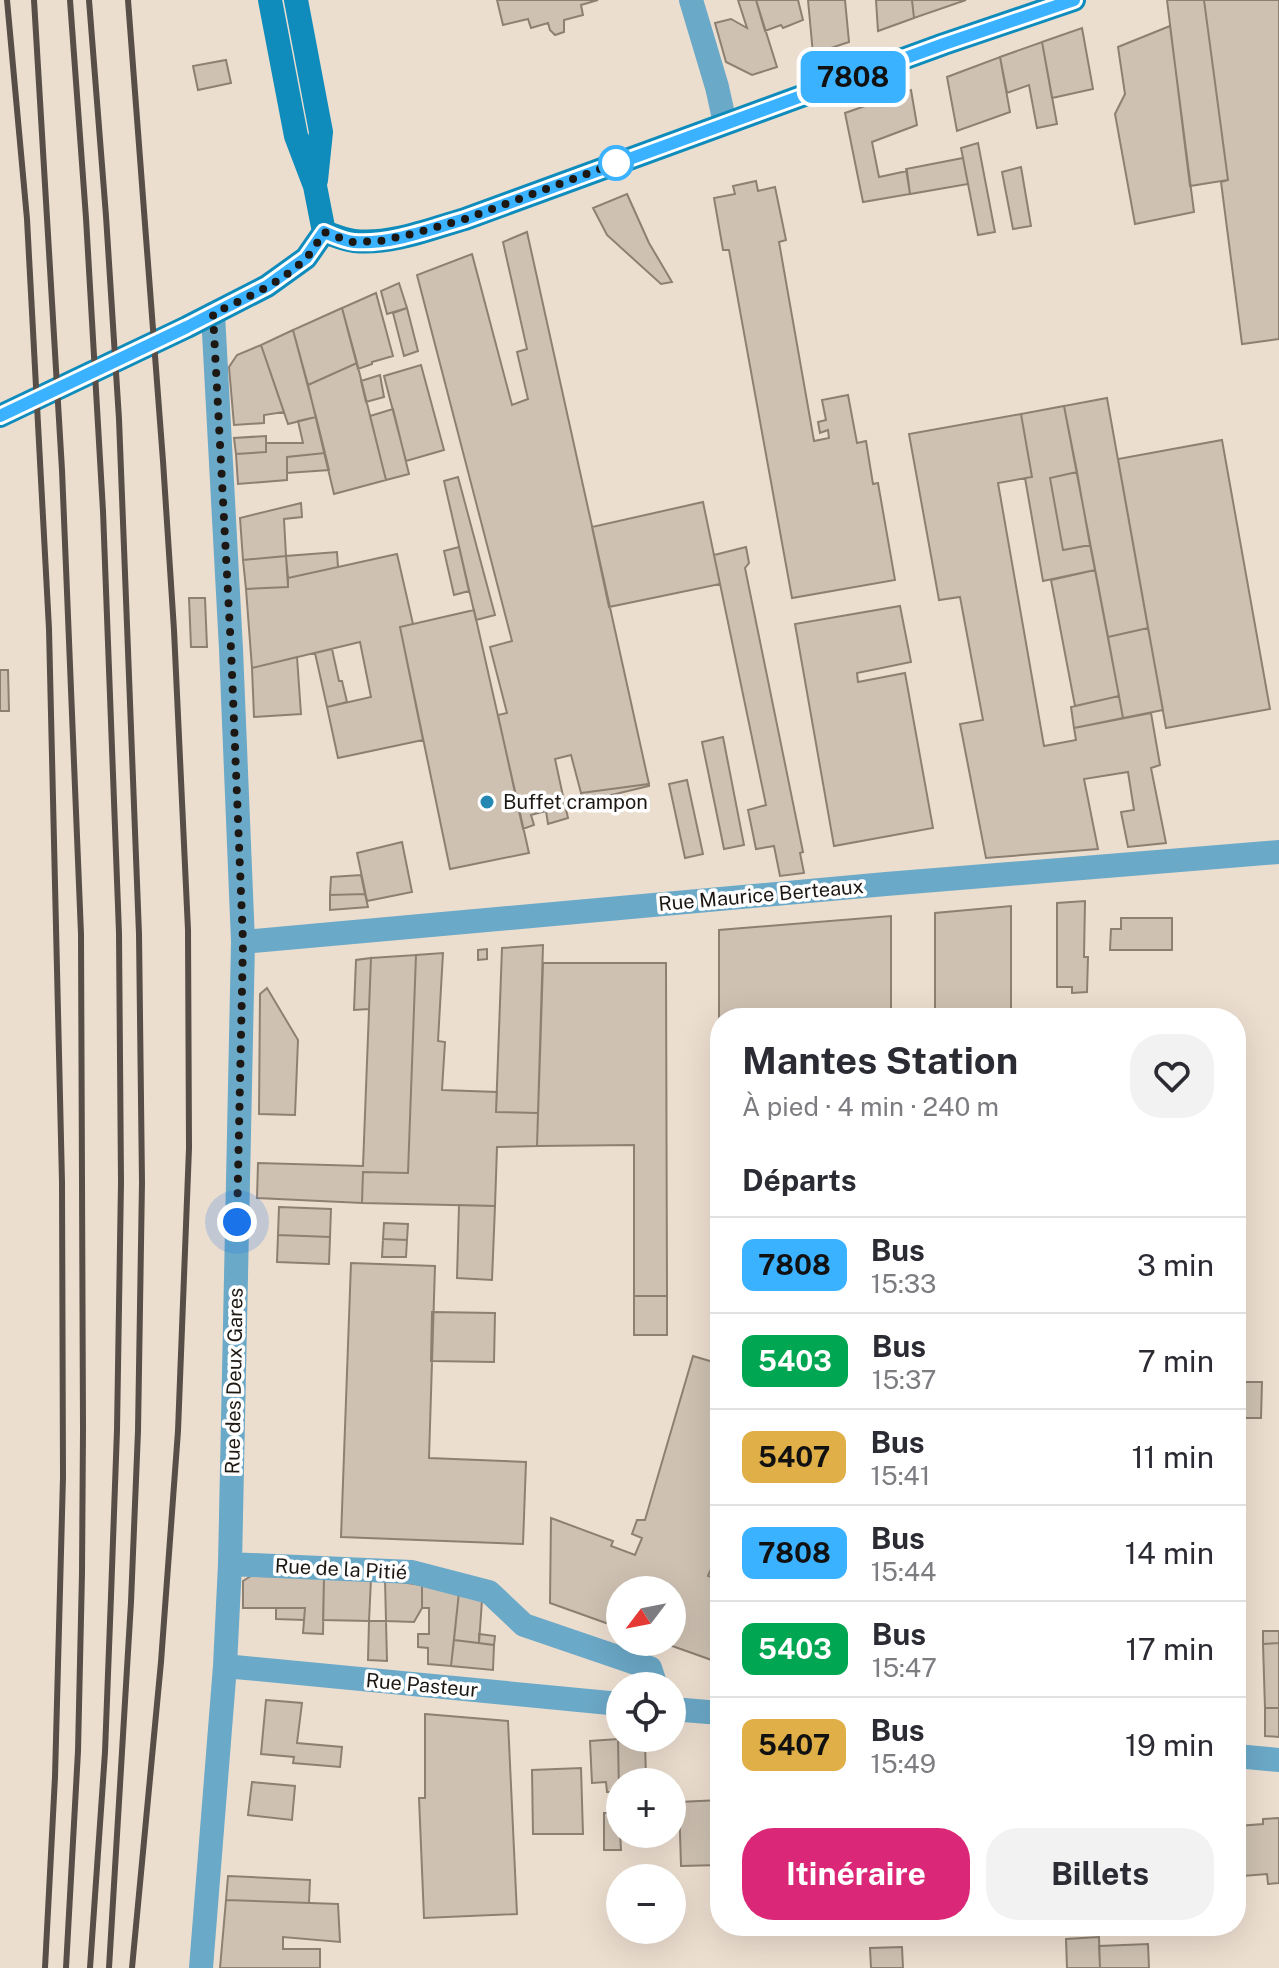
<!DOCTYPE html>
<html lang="fr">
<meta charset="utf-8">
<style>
body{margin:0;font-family:"Public Sans",sans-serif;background:#f2f2f3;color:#2b2b33;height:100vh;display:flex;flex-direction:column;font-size:30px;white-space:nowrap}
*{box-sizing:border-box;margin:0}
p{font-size:26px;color:#7c7c81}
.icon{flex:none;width:44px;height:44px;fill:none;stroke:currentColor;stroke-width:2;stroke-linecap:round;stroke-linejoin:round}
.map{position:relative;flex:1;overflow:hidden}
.side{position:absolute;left:710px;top:1008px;width:536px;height:928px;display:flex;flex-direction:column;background:#fff;border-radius:32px;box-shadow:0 8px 32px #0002}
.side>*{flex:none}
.badge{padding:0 16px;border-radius:12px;font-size:28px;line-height:52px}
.needle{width:52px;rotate:238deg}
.tools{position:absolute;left:606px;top:1576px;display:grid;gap:16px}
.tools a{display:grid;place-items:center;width:80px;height:80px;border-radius:50%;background:#fff;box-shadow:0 8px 32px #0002;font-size:40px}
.you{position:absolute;width:40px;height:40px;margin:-20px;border:6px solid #fff;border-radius:50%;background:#1a73e8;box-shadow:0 0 0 12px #1a73e833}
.map>.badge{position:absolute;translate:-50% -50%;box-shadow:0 0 0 4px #fff}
h2{padding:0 32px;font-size:30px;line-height:72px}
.round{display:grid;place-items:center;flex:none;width:84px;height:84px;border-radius:32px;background:#f2f2f3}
.headline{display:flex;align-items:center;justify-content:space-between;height:136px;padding:0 32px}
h1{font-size:38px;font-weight:700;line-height:60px}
.cta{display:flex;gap:16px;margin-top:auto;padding:16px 32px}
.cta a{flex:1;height:92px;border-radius:32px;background:#db2777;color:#fff;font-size:32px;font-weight:700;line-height:92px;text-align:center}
.cta a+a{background:#f2f2f3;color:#2b2b33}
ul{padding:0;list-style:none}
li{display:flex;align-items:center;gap:24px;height:96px;padding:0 32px;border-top:2px solid #e1e1e2}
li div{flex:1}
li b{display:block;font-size:30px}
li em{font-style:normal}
li .badge{min-width:88px;font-weight:700;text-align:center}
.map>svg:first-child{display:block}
.building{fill:#cec1b2;stroke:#8d8073;stroke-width:2}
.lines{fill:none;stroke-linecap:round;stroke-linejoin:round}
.minor{stroke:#6ba9c8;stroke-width:24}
.secondary{stroke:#0f8cbb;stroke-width:24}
.rail{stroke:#564e47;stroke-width:6}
.line-casing{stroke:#fff;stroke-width:18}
.line{stroke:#3bb2ff;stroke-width:12}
.walk{stroke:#1d1813;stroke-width:8;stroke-dasharray:0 14.4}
.stop-dot{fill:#fff;stroke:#3bb2ff;stroke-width:4}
.poi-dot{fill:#2588b2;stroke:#fff;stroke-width:3}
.labels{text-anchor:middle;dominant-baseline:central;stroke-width:7;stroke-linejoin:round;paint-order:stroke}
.poi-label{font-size:20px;fill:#1d1813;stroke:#fff;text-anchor:start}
.street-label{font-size:20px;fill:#1d1813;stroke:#fff}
</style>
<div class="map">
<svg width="1279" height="1968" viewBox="0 0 1279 1968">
<rect width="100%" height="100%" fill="#ecdecf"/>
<path class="building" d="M 497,0 L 598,0 L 581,5 L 583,15 L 564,20 L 564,32 L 555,35 L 550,30 L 548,23 L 531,28 L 528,19 L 503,25 Z
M 738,0 L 756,0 L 777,67 L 752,75 L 726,62 L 715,23 L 731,19 L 747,28 Z
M 756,0 L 798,0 L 803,20 L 783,28 L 781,25 L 765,31 Z
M 808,0 L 845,0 L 849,42 L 813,54 Z
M 876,0 L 912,0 L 914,18 L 878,31 Z
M 912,0 L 966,0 L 914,18 Z
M 1167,0 L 1204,0 L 1228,180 L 1190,186 Z
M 1204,0 L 1279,0 L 1279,339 L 1242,344 L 1221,182 L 1228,180 Z
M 1170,26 L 1194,212 L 1135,224 L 1115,114 L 1125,94 L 1118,47 Z
M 1082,28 L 1093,89 L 1052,98 L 1042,42 Z
M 1042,42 L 1057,124 L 1037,128 L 1029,85 L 1007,93 L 1000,57 Z
M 1000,57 L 1010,112 L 957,131 L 947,77 Z
M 226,60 L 231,83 L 198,90 L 193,66 Z
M 911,90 L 917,125 L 872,142 L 879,177 L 907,171 L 910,194 L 863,202 L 845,113 Z
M 978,143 L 995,232 L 978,235 L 961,148 Z
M 963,158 L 968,184 L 910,194 L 906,169 Z
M 1021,167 L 1031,226 L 1013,229 L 1002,172 Z
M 756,181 L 758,191 L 775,187 L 786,240 L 779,242 L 814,441 L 829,438 L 828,430 L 820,433 L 818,422 L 826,420 L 822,400 L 848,395 L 857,443 L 866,441 L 873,484 L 878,483 L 895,580 L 792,598 L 729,250 L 723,250 L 714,198 L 735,194 L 733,186 Z
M 627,194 L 649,243 L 672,282 L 661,284 L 607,235 L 593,208 Z
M 527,232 L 649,784 L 581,793 L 571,755 L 555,759 L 563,796 L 517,802 L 498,715 L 507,713 L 490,647 L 512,641 L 417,275 L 472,254 L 512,405 L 528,399 L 517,352 L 527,349 L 503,242 Z
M 399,283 L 407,308 L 387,314 L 381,291 Z
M 376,293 L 393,356 L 372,362 L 372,364 L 358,369 L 342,308 Z
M 342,308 L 357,363 L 308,385 L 293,330 Z
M 407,308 L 418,351 L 404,356 L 393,313 Z
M 293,330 L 316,417 L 288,424 L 261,345 Z
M 261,345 L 284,412 L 264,415 L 264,423 L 234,425 L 229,367 L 237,355 Z
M 357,363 L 386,480 L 334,494 L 308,385 Z
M 421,365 L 444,450 L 406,461 L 384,376 Z
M 380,375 L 384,397 L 366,402 L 361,381 Z
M 1107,398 L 1148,628 L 1108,637 L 1064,406 Z
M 1064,406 L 1077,472 L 1050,478 L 1063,550 L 1090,545 L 1095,570 L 1043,581 L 1025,478 L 1032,477 L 1021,414 Z
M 393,409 L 409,474 L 386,480 L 370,416 Z
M 1021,414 L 1032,477 L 998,483 L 1044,746 L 1076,740 L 1074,728 L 1151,713 L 1160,765 L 1151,768 L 1166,843 L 1128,847 L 1121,812 L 1134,810 L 1128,772 L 1084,779 L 1098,849 L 986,858 L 960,724 L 983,720 L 960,597 L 939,600 L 909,434 Z
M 316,417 L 325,453 L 287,457 L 287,480 L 238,484 L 236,454 L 266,452 L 266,443 L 303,443 L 298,421 Z
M 266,436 L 266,452 L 236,454 L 234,438 Z
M 1222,440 L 1270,709 L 1166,728 L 1118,459 Z
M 325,453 L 329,470 L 287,473 L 287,457 Z
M 1077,472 L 1090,545 L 1063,550 L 1050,478 Z
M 458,477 L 495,615 L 476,620 L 444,481 Z
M 703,502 L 720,584 L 609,607 L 592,527 Z
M 301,503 L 302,517 L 284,519 L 286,556 L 243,560 L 240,518 Z
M 459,547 L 469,591 L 454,595 L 444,551 Z
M 746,547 L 749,563 L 745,568 L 803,852 L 800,853 L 804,873 L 780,876 L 774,846 L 756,849 L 748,810 L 766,805 L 714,555 Z
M 337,552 L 338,567 L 288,578 L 286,556 Z
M 397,554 L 413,624 L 400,627 L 423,740 L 338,758 L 327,707 L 371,697 L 360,642 L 252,668 L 246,589 L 288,587 L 288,578 Z
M 286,556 L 288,587 L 246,589 L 243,560 Z
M 1095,570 L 1119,696 L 1075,706 L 1051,580 Z
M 189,598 L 205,598 L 207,647 L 191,647 Z
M 900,606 L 911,662 L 857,673 L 858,682 L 905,673 L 933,828 L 834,846 L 795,624 Z
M 474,610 L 529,853 L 450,869 L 400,627 Z
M 1148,628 L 1163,710 L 1123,718 L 1108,637 Z
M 332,649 L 339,681 L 342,681 L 347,702 L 327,707 L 315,653 Z
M 297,657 L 301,714 L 254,717 L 252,668 Z
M 0,670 L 8,670 L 9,711 L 0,711 Z
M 1119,696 L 1123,718 L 1074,728 L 1071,707 Z
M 723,737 L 744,845 L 724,849 L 702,742 Z
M 687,780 L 703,854 L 685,858 L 669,784 Z
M 649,784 L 649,786 L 582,802 L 581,793 Z
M 563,796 L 568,818 L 548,824 L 546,811 L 531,815 L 534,825 L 523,829 L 517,802 Z
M 402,842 L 412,892 L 367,901 L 357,853 Z
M 361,875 L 365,894 L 330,895 L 331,877 Z
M 365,894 L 368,907 L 330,910 L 330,895 Z
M 1085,901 L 1084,957 L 1088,957 L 1087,992 L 1072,993 L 1072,987 L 1057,987 L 1057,903 Z
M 1011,906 L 1011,1018 L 935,1018 L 935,913 Z
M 891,916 L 891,1018 L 720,1018 L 719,1146 L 719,930 Z
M 1121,918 L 1172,918 L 1172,950 L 1110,950 L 1111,929 L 1121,929 Z
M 543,945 L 538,1113 L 496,1112 L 502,948 Z
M 487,949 L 487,959 L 478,960 L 478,950 Z
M 443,953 L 438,1041 L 445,1042 L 442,1090 L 497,1092 L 496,1112 L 538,1113 L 537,1146 L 497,1147 L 495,1206 L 362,1203 L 363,1172 L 408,1173 L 416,955 Z
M 416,955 L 408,1173 L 363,1172 L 362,1203 L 257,1198 L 258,1163 L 363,1166 L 371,958 Z
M 371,958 L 369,1009 L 354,1010 L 356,960 Z
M 543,963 L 666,963 L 667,1296 L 634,1296 L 634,1145 L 537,1146 Z
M 267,988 L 298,1040 L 295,1115 L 259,1114 L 260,994 Z
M 459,1205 L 495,1206 L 492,1280 L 457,1278 Z
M 279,1207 L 331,1209 L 330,1237 L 278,1235 Z
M 384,1223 L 408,1224 L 407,1240 L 383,1239 Z
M 278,1235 L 330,1237 L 329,1264 L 277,1262 Z
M 383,1239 L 407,1240 L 406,1257 L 382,1257 Z
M 351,1263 L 435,1266 L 429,1458 L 526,1462 L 523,1544 L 341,1537 Z
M 634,1296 L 667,1296 L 667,1335 L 634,1335 Z
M 432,1312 L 495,1313 L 494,1362 L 431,1361 Z
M 693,1356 L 720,1364 L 720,1548 L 708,1576 L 720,1580 L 720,1663 L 661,1642 L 672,1642 L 672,1590 L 620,1590 L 620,1628 L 550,1603 L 551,1518 L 613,1541 L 611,1546 L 635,1555 L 642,1538 L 632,1534 L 637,1520 L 645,1520 Z
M 1236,1382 L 1262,1382 L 1261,1418 L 1236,1418 Z
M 251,1576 L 324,1577 L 323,1634 L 303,1633 L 305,1608 L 243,1608 L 243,1581 Z
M 324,1577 L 371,1579 L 369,1621 L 323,1620 Z
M 385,1580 L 422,1585 L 422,1608 L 414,1622 L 386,1621 Z
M 422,1585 L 459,1592 L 451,1666 L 428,1664 L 428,1648 L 418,1647 L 418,1634 L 429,1634 L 429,1608 L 422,1608 Z
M 459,1592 L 482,1600 L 479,1643 L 454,1640 Z
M 276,1608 L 305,1608 L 304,1620 L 276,1619 Z
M 369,1621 L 386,1621 L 387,1661 L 368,1660 Z
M 1263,1631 L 1279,1631 L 1279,1643 L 1263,1644 Z
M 479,1634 L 495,1636 L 494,1645 L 479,1643 Z
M 454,1640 L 494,1645 L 493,1670 L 451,1666 Z
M 1236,1641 L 1244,1641 L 1244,1700 L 1236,1700 Z
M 1279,1643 L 1279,1708 L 1265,1708 L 1263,1644 Z
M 266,1700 L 302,1703 L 297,1743 L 342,1747 L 340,1767 L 293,1763 L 294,1757 L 261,1754 Z
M 1265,1708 L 1279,1708 L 1279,1737 L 1265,1736 Z
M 425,1714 L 508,1721 L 517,1914 L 424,1918 L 419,1798 L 425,1798 Z
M 645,1738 L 646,1782 L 620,1782 L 619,1792 L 618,1739 Z
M 618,1739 L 619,1792 L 607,1792 L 606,1782 L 592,1783 L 590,1741 Z
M 581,1768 L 583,1834 L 533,1834 L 532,1770 Z
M 252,1782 L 295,1786 L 292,1820 L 248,1815 Z
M 720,1800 L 720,1865 L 681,1866 L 679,1802 Z
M 604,1813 L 619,1813 L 621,1850 L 604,1850 Z
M 1279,1818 L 1279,1883 L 1268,1884 L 1267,1874 L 1243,1876 L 1238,1826 L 1263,1824 L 1263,1819 Z
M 228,1876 L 310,1880 L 309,1903 L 226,1900 Z
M 226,1900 L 338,1904 L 340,1942 L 283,1937 L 283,1949 L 320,1949 L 320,1968 L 220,1968 Z
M 1099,1937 L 1100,1968 L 1067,1968 L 1066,1939 Z
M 1148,1944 L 1149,1968 L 1100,1968 L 1099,1946 Z
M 902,1947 L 903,1968 L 871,1968 L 870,1948 Z"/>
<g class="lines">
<path class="minor" d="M 691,0 L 717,87 L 725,123
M 243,942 L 886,884 L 1279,852
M 230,1564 L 412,1572 L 489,1592 L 524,1625 L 650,1668 L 656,1686
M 225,1666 L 620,1704
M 672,1709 L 720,1713
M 1236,1756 L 1279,1760
M 201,1968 L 225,1666 L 230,1564 L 243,942 L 231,649 L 213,314"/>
<path class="secondary" d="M 270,0 L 296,136 L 315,186 L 324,232
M 296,0 L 321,132 L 316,180
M 324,232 C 333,235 344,240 354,241 C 391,245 430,229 465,219 L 944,44 L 1074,0
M 0,416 L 187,327 L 267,286 L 306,258 L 324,232"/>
<path class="rail" d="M 7,0 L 27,219 L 49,629 L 62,1182 L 63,1477 L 55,1777 L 45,1968
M 34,0 L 62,470 L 81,934 L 83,1429 L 82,1573 L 78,1751 L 66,1968
M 70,0 L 86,218 L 103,511 L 119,933 L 121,1182 L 117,1430 L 111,1596 L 105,1752 L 90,1968
M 89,0 L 106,216 L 119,419 L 139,934 L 142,1182 L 138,1431 L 131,1602 L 109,1968
M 128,0 L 163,461 L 174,630 L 188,930 L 189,1148 L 178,1431 L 161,1662 L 132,1968"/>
</g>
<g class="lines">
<g class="line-casing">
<path id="line" d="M 0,416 L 187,327 L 267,286 L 306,258 L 324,232 C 333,236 344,241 354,242 C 391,245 430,229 465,219 L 944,44 L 1074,0"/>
</g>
<use href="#line" class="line"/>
<path class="walk" d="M 237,1222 L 243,942 L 231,649 L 213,314 C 244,298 281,284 306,258 C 313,251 318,241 324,232 L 352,242 L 380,241 L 412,234 L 465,219 L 616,163"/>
</g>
<circle class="stop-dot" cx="616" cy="163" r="16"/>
<circle class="poi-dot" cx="487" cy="802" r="8"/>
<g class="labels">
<g class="poi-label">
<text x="503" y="802">Buffet crampon</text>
</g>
<g class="street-label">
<text transform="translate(761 895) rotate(-5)">Rue Maurice Berteaux</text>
<text transform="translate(234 1381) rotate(-89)">Rue des Deux Gares</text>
<text transform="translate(341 1569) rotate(3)">Rue de la Pitié</text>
<text transform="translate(422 1685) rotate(5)">Rue Pasteur</text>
</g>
</g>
</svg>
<div class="tools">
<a><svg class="needle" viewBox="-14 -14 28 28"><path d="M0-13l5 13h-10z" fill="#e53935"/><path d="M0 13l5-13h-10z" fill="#7c7c81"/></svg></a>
<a><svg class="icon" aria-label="locate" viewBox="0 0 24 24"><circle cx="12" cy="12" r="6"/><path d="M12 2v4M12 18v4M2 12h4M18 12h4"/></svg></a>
<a>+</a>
<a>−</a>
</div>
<div class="you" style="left:237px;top:1222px"></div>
<b class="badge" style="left:853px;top:77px;background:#3bb2ff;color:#111">7808</b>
<section class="side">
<div class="headline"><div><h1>Mantes Station</h1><p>À pied · 4 min · 240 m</p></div><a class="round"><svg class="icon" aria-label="heart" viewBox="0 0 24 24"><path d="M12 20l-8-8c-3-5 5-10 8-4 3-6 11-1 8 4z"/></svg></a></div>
<h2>Départs</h2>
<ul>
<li><span class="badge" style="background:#3bb2ff;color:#111">7808</span><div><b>Bus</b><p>15:33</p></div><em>3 min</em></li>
<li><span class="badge" style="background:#00a651;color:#fff">5403</span><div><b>Bus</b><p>15:37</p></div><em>7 min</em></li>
<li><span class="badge" style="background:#e0af47;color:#111">5407</span><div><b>Bus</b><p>15:41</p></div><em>11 min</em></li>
<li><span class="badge" style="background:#3bb2ff;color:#111">7808</span><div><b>Bus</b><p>15:44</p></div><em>14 min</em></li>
<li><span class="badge" style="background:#00a651;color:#fff">5403</span><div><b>Bus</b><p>15:47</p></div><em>17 min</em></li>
<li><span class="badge" style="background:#e0af47;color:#111">5407</span><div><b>Bus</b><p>15:49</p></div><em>19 min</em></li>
</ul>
<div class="cta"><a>Itinéraire</a><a>Billets</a></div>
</section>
</div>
